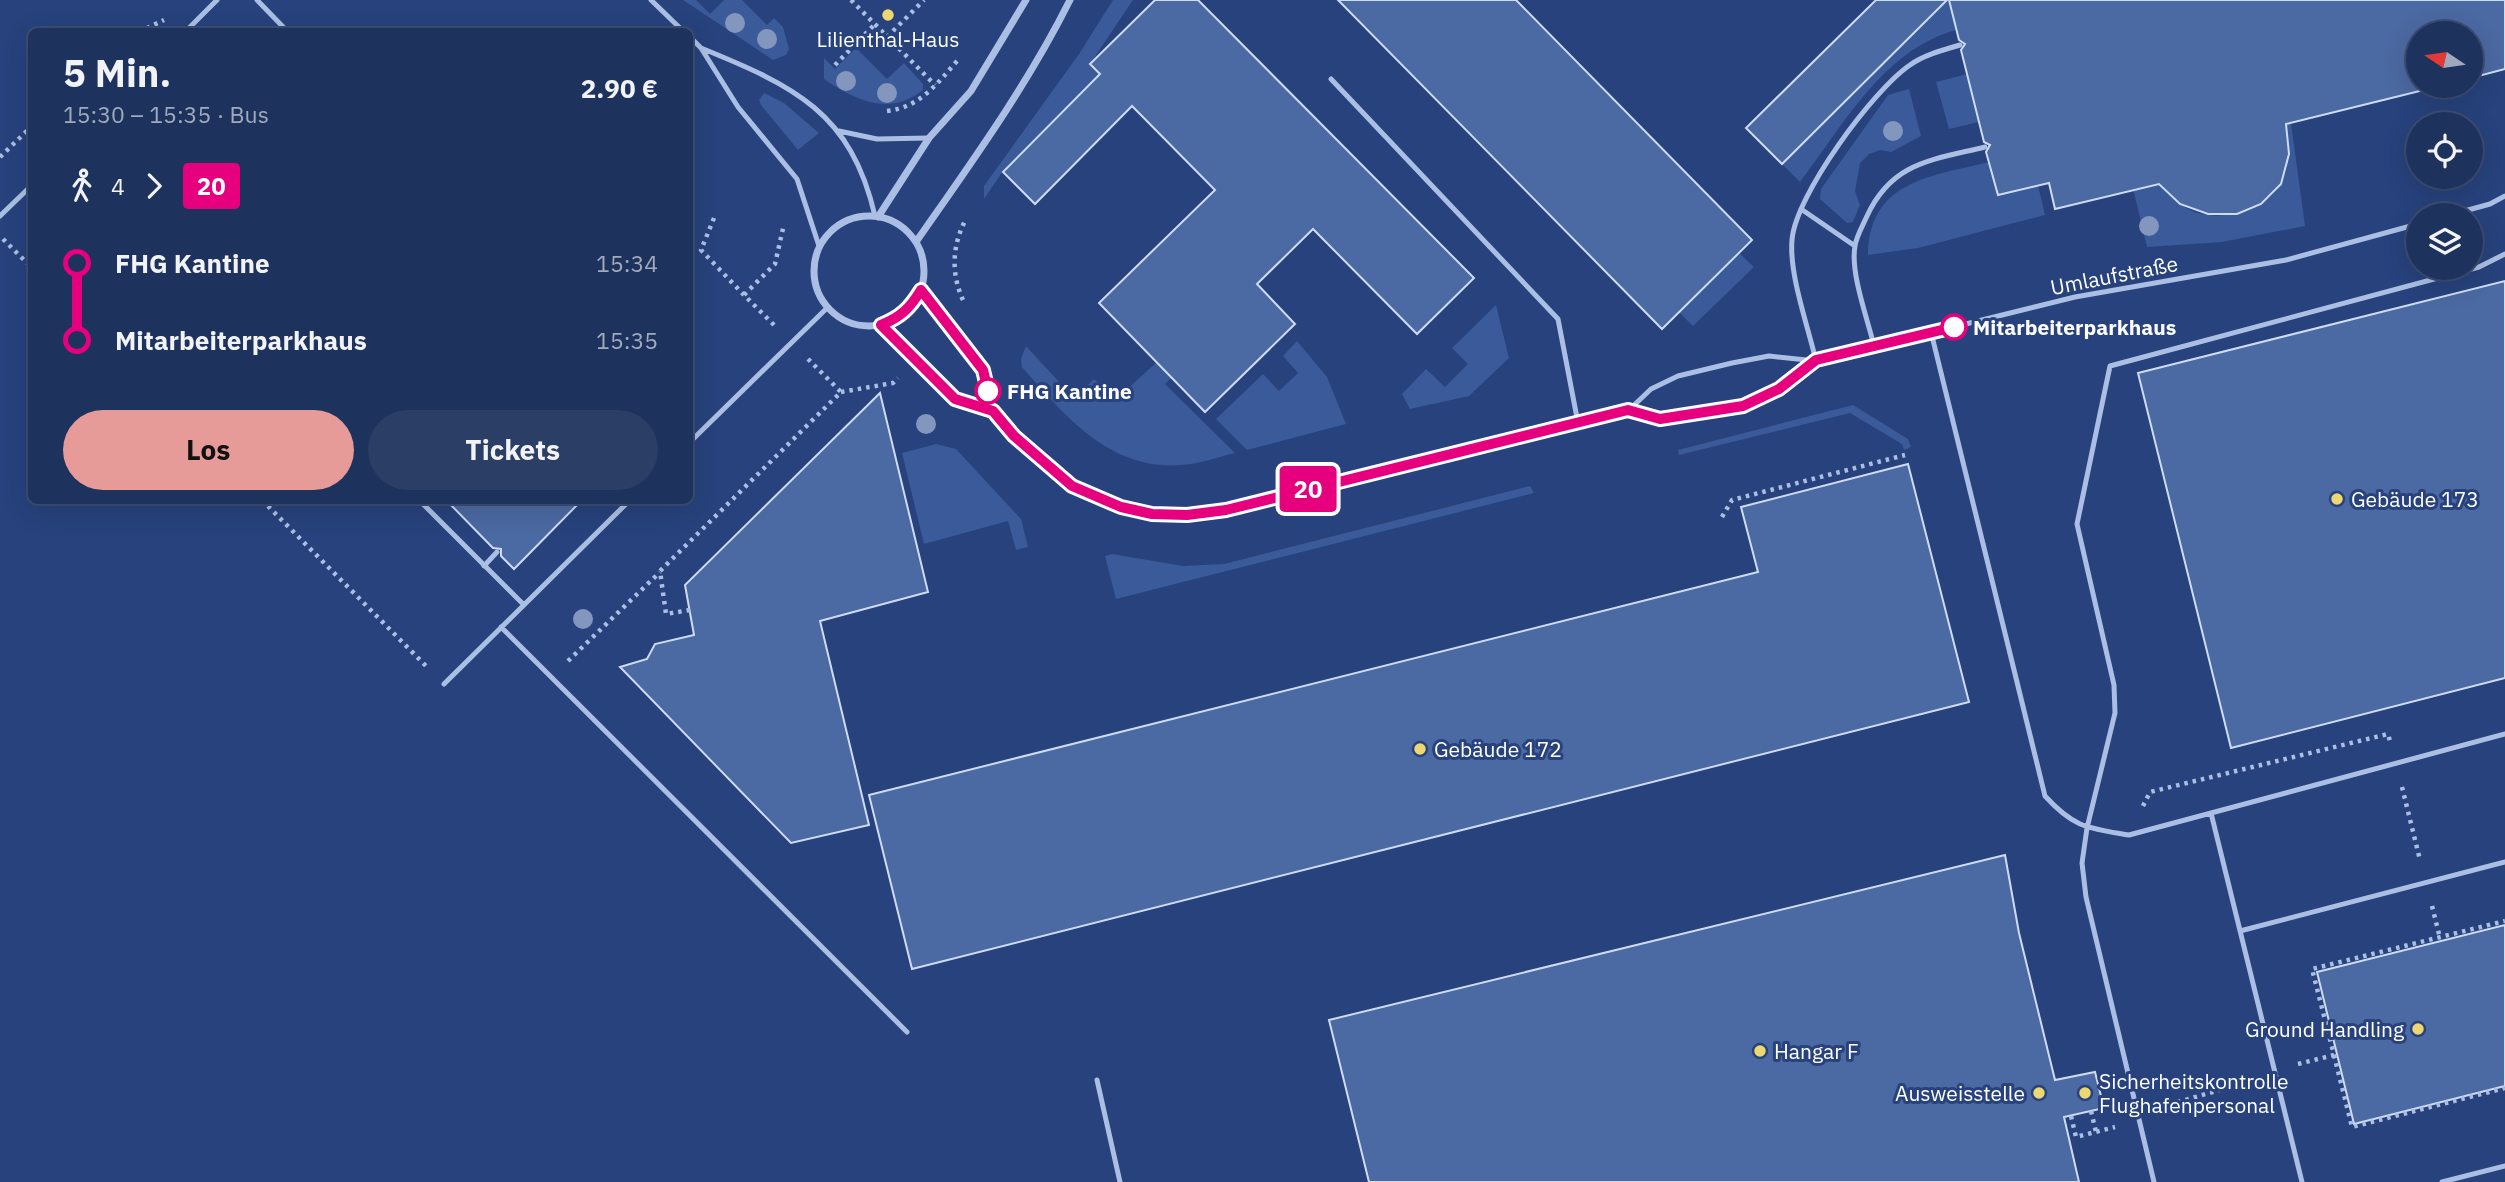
<!DOCTYPE html>
<html lang="de">
<meta charset="utf-8">
<style>
body{margin:0;font-family:"IBM Plex Sans",sans-serif;background:#2a3e66;color:#f1f3f6;height:100vh;display:flex;flex-direction:column;font-size:26px;white-space:nowrap}
*{box-sizing:border-box;margin:0}
p{font-size:23px;color:#a0aabc}
.icon{flex:none;width:38px;height:38px;fill:none;stroke:currentColor;stroke-width:2;stroke-linecap:round;stroke-linejoin:round}
.map{position:relative;flex:1;overflow:hidden}
.side{position:absolute;left:28px;top:28px;width:665px;height:476px;display:flex;flex-direction:column;background:#1d325d;border-radius:10px;box-shadow:0 7px 28px #0002,0 0 0 2px #3b4d72}
.side>*{flex:none}
.badge{padding:0 14px;border-radius:5px;font-size:24px;line-height:46px}
.needle{width:46px;rotate:283deg}
.buttons{position:absolute;left:2406px;top:21px;display:grid;gap:14px}
.buttons a{display:grid;place-items:center;width:77px;height:77px;border-radius:50%;background:#1d325d;box-shadow:0 7px 28px #0002,0 0 0 2px #3b4d72;font-size:35px}
.map>.badge{position:absolute;translate:-50% -50%;box-shadow:0 0 0 4px #fff}
.legs{display:flex;align-items:center;gap:10px;height:77px;padding:0 35px;font-size:23px}
.legs p{margin-inline-start:auto}
.overview{display:flex;align-items:center;justify-content:space-between;height:119px;padding:0 35px}
h1{font-size:38px;font-weight:700;line-height:52px}
.cta{display:flex;gap:14px;margin-top:auto;padding:14px 35px}
.cta a{flex:1;height:80px;border-radius:42px;background:#e69b98;color:#111;font-size:28px;font-weight:700;line-height:80px;text-align:center}
.cta a+a{background:#2a3e66;color:#f1f3f6}
ul{padding:0 35px;list-style:none}
li{display:flex;align-items:center;gap:24px;height:77px;font-size:26px}
li i{display:grid;place-items:center;width:10px;height:100%;margin:0 9px;background:currentColor}
li i::after{content:'';width:18px;height:18px;margin:-9px;border:5px solid;border-radius:50%;background:#1d325d}
li p{margin-inline-start:auto}
li:first-child i{background:linear-gradient(#0000 50%,currentColor 0)}
li:last-child i{background:linear-gradient(currentColor 50%,#0000 0)}
.map>svg:first-child{display:block}
.green{fill:#3a5a99}
.building{fill:#4b69a2;stroke:#cedbf4;stroke-width:2}
.lines{fill:none;stroke-linecap:round;stroke-linejoin:round}
.path{stroke:#abbfe4;stroke-width:4.5;stroke-dasharray:3.5 5;stroke-linecap:butt}
.lane{stroke:#abbfe4;stroke-width:5}
.street{stroke:#abbfe4;stroke-width:7}
.tree{fill:#8396be}
.line-1-casing{stroke:#fff;stroke-width:16}
.line-1{stroke:#e6007e;stroke-width:10}
.poi-dot{fill:#ecd771;stroke:#27427c;stroke-width:2.5}
.stop-1-dot{fill:#fff;stroke:#e6007e;stroke-width:3.5}
.labels{text-anchor:middle;dominant-baseline:central;stroke-width:6;stroke-linejoin:round;paint-order:stroke}
.poi-label{font-size:21px;fill:#fff;stroke:#27427c;text-anchor:start}
.street-label{font-size:21px;fill:#fff;stroke:#27427c}
.stop-label{font-size:21px;font-weight:bold;fill:#fff;stroke:#27427c;text-anchor:start}
</style>
<div class="map">
<svg width="2505" height="1182" viewBox="0 0 2505 1182">
<rect width="100%" height="100%" fill="#27427c"/>
<path class="green" d="M 683,0 L 696,0 L 710,14 L 724,0 L 742,0 L 767,25 L 774,18 L 783,27 L 789,49 L 786,55 L 773,60 Z
M 1113,0 L 1133,0 L 1090,64 L 1100,74 L 1003,171 L 984,199 L 984,186 L 1079,54 Z
M 1945,0 L 1948,0 L 1956,30 C 1883,50 1843,126 1800,182 L 1782,164 Z
M 856,48 L 887,79 L 904,63 L 923,84 L 923,90 C 889,117 855,100 824,79 L 824,58 L 835,69 Z
M 1967,74 L 1979,122 L 1949,129 L 1936,82 Z
M 1909,89 L 1921,136 L 1891,152 L 1880,150 L 1869,154 L 1860,163 L 1855,191 L 1860,205 L 1853,222 L 1847,223 L 1820,199 L 1821,189 L 1888,95 Z
M 764,93 L 784,103 L 819,133 L 798,150 L 761,105 L 759,100 Z
M 2291,123 L 2305,226 L 2222,242 L 2147,247 L 2127,163 L 2148,158 C 2158,172 2167,191 2180,203 C 2205,227 2265,214 2281,183 C 2291,165 2288,144 2286,124 Z
M 1989,162 L 2038,185 L 2045,215 L 1918,248 L 1868,255 C 1869,180 1933,176 1989,162 Z
M 1739,253 L 1754,267 L 1693,326 L 1679,312 Z
M 1496,305 L 1509,358 L 1469,396 L 1410,409 L 1402,394 L 1426,369 L 1445,387 L 1468,364 L 1452,348 Z
M 1297,341 L 1327,377 L 1346,424 L 1247,450 L 1216,419 L 1263,374 L 1279,391 L 1298,373 L 1283,356 Z
M 1026,346 L 1074,398 L 1094,379 L 1115,400 L 1157,362 L 1172,377 L 1165,384 L 1235,453 C 1218,457 1199,464 1182,465 C 1110,471 1065,416 1022,367 L 1021,359 Z
M 1853,405 L 1908,439 L 1911,447 L 1904,450 L 1902,444 L 1850,413 L 1679,455 L 1678,450 Z
M 936,444 L 956,449 L 1021,519 L 1028,547 L 1016,550 L 1008,521 L 924,544 L 902,453 Z
M 1530,486 L 1534,493 L 1116,599 L 1105,556 L 1112,554 L 1183,566 L 1224,564 Z"/>
<path class="building" d="M 1155,0 L 1198,0 L 1474,278 L 1417,334 L 1313,229 L 1257,284 L 1295,324 L 1205,412 L 1099,303 L 1215,190 L 1132,106 L 1035,204 L 1003,172 L 1100,74 L 1090,64 Z
M 1338,0 L 1516,0 L 1752,240 L 1662,329 Z
M 1876,0 L 1947,0 L 1782,164 L 1746,128 Z
M 1949,0 L 2505,0 L 2505,69 L 2471,78 L 2471,33 L 2418,33 L 2418,86 L 2440,86 L 2286,124 L 2289,154 L 2281,184 L 2261,204 L 2237,214 L 2208,214 L 2180,204 L 2159,184 L 2055,209 L 2049,183 L 1998,195 L 1986,152 L 1990,145 L 1984,142 L 1961,50 L 1965,44 L 1959,40 Z
M 2505,281 L 2505,678 L 2231,748 L 2138,373 Z
M 880,393 L 928,592 L 820,621 L 869,825 L 791,843 L 620,667 L 647,659 L 655,644 L 694,635 L 685,585 Z
M 1908,464 L 1969,702 L 912,969 L 869,795 L 1758,572 L 1741,507 Z
M 446,500 L 582,500 L 514,569 L 501,556 L 501,549 L 493,548 Z
M 2005,855 L 2019,933 L 2055,1080 L 2095,1072 L 2104,1108 L 2064,1117 L 2079,1182 L 1369,1182 L 1329,1020 Z
M 2505,925 L 2505,1086 L 2354,1124 L 2317,972 Z"/>
<g class="lines">
<path class="path" d="M 851,0 L 935,85
M 139,32 L 164,20
M 887,37 L 924,0
M 835,65 L 875,24
M 887,111 C 920,107 936,85 957,61
M 0,157 L 32,126
M 714,218 L 701,250 L 744,295
M 3,239 L 32,268
M 963,300 C 951,274 952,246 965,221
M 774,325 L 744,295 L 775,264 L 784,224
M 841,392 L 893,383 L 898,378
M 262,500 L 426,666
M 1722,517 L 1732,500 L 1905,455
M 690,610 L 666,614 L 660,571 L 841,392 L 808,359
M 568,661 L 660,572
M 2402,787 L 2420,860
M 2143,806 L 2150,792 L 2388,734 L 2390,741
M 2432,906 L 2440,938
M 2334,1055 L 2352,1127 L 2505,1088
M 2298,1064 L 2334,1055 L 2312,969 L 2505,921
M 2161,1107 L 2254,1080
M 2091,1111 L 2096,1132
M 2071,1116 L 2076,1137 L 2115,1127"/>
<path class="lane" d="M 257,0 L 288,32
M 651,0 L 684,32
M 185,32 L 217,0
M 690,37 L 701,48 L 738,107 L 797,179 L 819,246
M 701,48 C 794,86 851,112 875,216
M 1331,79 L 1558,319 L 1578,423
M 839,131 L 877,139 L 929,138
M 1801,209 L 1855,246
M 2450,215 L 2490,204 L 2505,196
M 0,216 L 32,185
M 921,290 L 983,370 L 993,411 L 1014,436 L 1072,487 L 1121,507 L 1152,514 L 1187,515 L 1226,510 L 1628,410 L 1660,419 L 1743,406 L 1779,389 L 1816,361
M 881,325 L 955,399 L 993,411
M 1931,332 L 2045,796 C 2074,828 2088,828 2129,835 L 2505,734
M 1874,346 C 1868,320 1850,273 1855,246 C 1856,237 1863,225 1867,216 C 1892,162 1932,160 1985,147
M 1816,361 C 1808,326 1789,275 1792,240 C 1795,196 1873,90 1910,65 C 1924,55 1943,50 1960,45
M 1629,410 L 1651,389 L 1678,376 L 1732,363 L 1769,356 L 1816,361 L 2075,297 L 2286,260 L 2418,224
M 690,442 L 827,308
M 419,500 L 524,605
M 484,566 L 497,552
M 501,627 L 907,1032
M 444,684 L 630,500
M 2211,813 L 2302,1182
M 2240,931 L 2505,862
M 1097,1080 L 1120,1182
M 2154,1182 L 2086,897 L 2082,863 L 2087,828 L 2115,713 L 2114,685 L 2077,524 L 2110,366 L 2479,267 L 2505,254
M 2442,1182 L 2505,1166"/>
<path class="street" d="M814 271a55 55 0 1 1 110 0a55 55 0 1 1-110 0Z
M 878,217 L 929,138 L 971,91 L 1026,0
M 916,242 C 971,163 1027,86 1070,0"/>
</g>
<g class="tree">
<circle cx="735" cy="23" r="10"/>
<circle cx="767" cy="39" r="10"/>
<circle cx="846" cy="81" r="10"/>
<circle cx="887" cy="93" r="10"/>
<circle cx="1893" cy="131" r="10"/>
<circle cx="2149" cy="226" r="10"/>
<circle cx="926" cy="424" r="10"/>
<circle cx="583" cy="619" r="10"/>
</g>
<g class="lines">
<g class="line-1-casing">
<path id="line-1" d="M 988,391 L 983,370 L 921,290 C 910,308 901,317 881,325 L 955,399 L 993,411 L 1014,436 L 1072,486 L 1121,507 L 1152,514 L 1187,515 L 1226,510 L 1628,410 L 1660,419 L 1743,406 L 1779,389 L 1816,360 L 1954,327"/>
</g>
<use href="#line-1" class="line-1"/>
</g>
<g class="poi-dot">
<circle cx="888" cy="15" r="7"/>
<circle cx="2337" cy="499" r="7"/>
<circle cx="1420" cy="749" r="7"/>
<circle cx="2418" cy="1029" r="7"/>
<circle cx="1760" cy="1051" r="7"/>
<circle cx="2039" cy="1093" r="7"/>
<circle cx="2085" cy="1093" r="7"/>
</g>
<g class="stop-1-dot">
<circle cx="1954" cy="327" r="12"/>
<circle cx="988" cy="391" r="12"/>
</g>
<g class="labels">
<g class="poi-label">
<text x="888" y="39" text-anchor="middle">Lilienthal-Haus</text>
<text x="2351" y="499">Gebäude 173</text>
<text x="1434" y="749">Gebäude 172</text>
<text x="2404" y="1029" text-anchor="end">Ground Handling</text>
<text x="1774" y="1051">Hangar F</text>
<text x="2099" y="1081">Sicherheitskontrolle<tspan x="2099" dy="24">Flughafenpersonal</tspan></text>
<text x="2025" y="1093" text-anchor="end">Ausweisstelle</text>
</g>
<g class="street-label">
<text transform="translate(2114 275) rotate(-11)">Umlaufstraße</text>
</g>
<g class="stop-label">
<text x="1973" y="327">Mitarbeiterparkhaus</text>
<text x="1007" y="391">FHG Kantine</text>
</g>
</g>
</svg>
<div class="buttons">
<a><svg class="needle" viewBox="-14 -14 28 28"><path d="M0-13l5 13h-10z" fill="#e53935"/><path d="M0 13l5-13h-10z" fill="#a0aabc"/></svg></a>
<a><svg class="icon" aria-label="locate" viewBox="0 0 24 24"><circle cx="12" cy="12" r="6"/><path d="M12 2v4M12 18v4M2 12h4M18 12h4"/></svg></a>
<a><svg class="icon" aria-label="layers" viewBox="0 0 24 24"><path d="M12 4l9 5-9 5-9-5zM3 14l9 5 9-5"/></svg></a>
</div>
<b class="badge" style="left:1308px;top:489px;background:#e6007e;color:#fff">20</b>
<section class="side">
<div class="overview"><div><h1>5 Min.</h1><p>15:30 – 15:35 · Bus</p></div><b>2.90 €</b></div>
<div class="legs"><svg class="icon" aria-label="walk" viewBox="0 0 24 24"><circle cx="13" cy="4" r="2"/><path d="M13 8l-2 6 4 7M11 14l-3 7M7 12l3-4h3l4 4"/></svg>4<svg class="icon" aria-label="forward" viewBox="0 0 24 24"><path d="M9 5l7 7-7 7"/></svg><b class="badge" style="background:#e6007e;color:#fff">20</b></div>
<ul>
<li><i style="color:#e6007e"></i><b>FHG Kantine</b><p>15:34</p></li>
<li><i style="color:#e6007e"></i><b>Mitarbeiterparkhaus</b><p>15:35</p></li>
</ul>
<div class="cta"><a>Los</a><a>Tickets</a></div>
</section>
</div>
